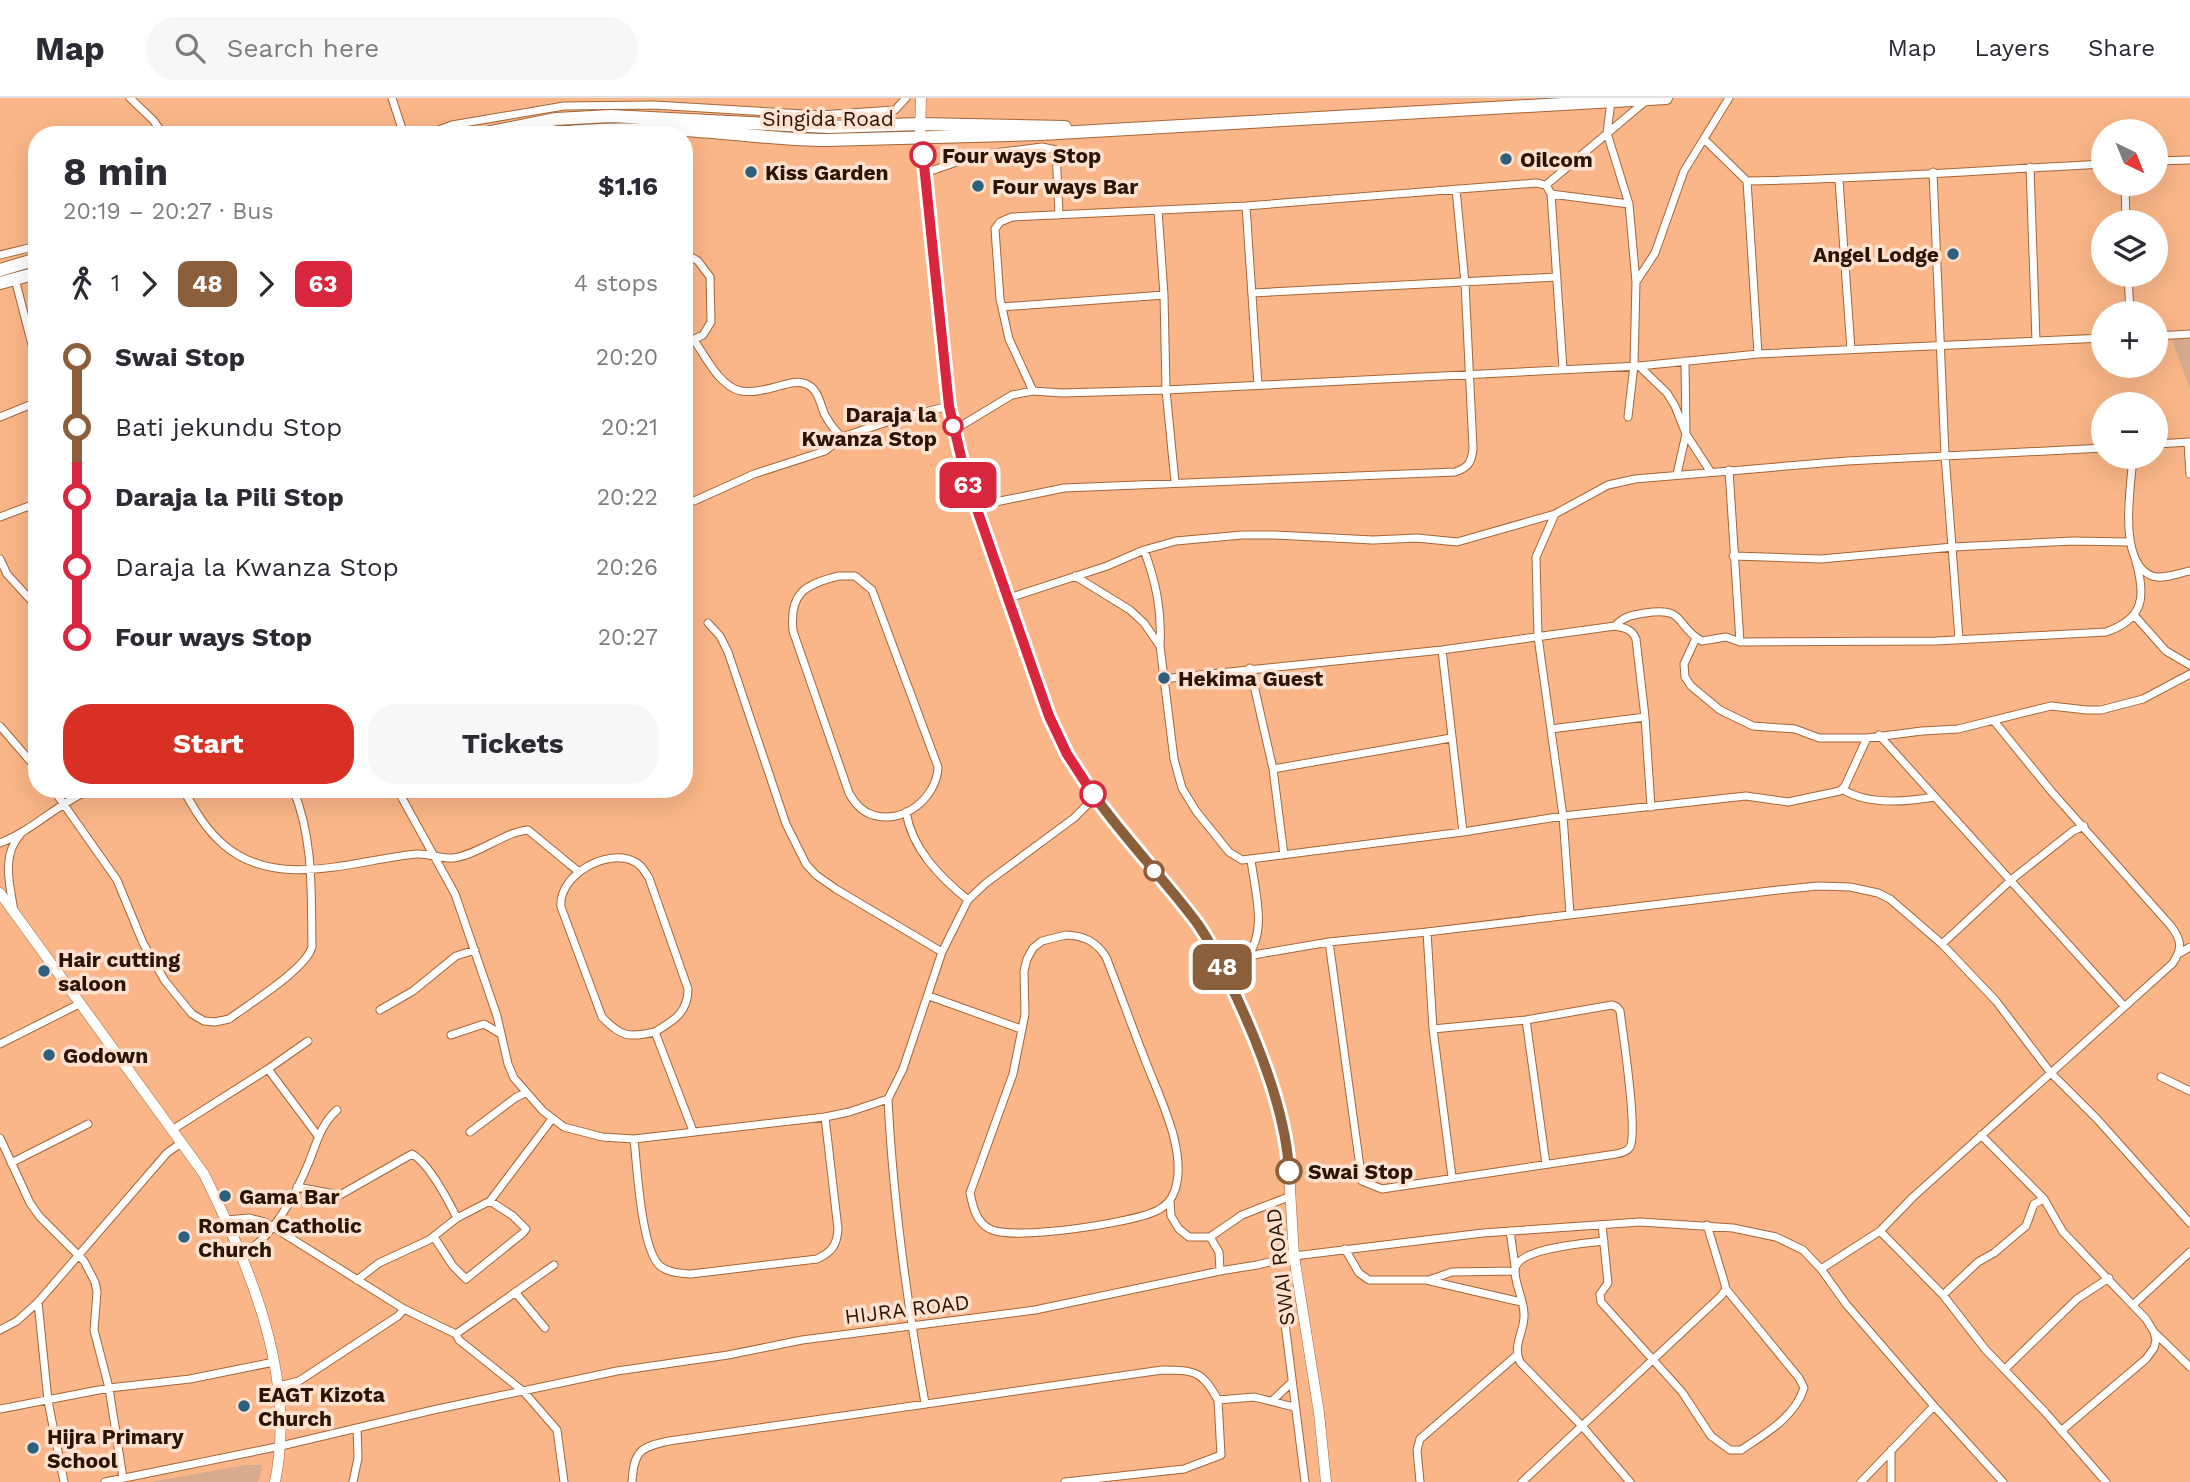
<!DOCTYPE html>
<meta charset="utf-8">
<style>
body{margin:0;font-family:"Work Sans",sans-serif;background:#f7f7f7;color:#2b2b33;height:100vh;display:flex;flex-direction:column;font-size:26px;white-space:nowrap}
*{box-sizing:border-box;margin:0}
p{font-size:23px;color:#7c7c81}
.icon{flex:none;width:38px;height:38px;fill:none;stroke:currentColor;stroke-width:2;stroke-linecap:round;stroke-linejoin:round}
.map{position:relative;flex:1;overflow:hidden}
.sheet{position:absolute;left:28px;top:28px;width:665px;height:672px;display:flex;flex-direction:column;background:#fff;border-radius:28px;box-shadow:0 7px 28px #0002}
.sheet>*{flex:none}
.badge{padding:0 14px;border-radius:10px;font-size:24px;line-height:46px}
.needle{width:46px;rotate:137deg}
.fabs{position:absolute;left:2091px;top:21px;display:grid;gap:14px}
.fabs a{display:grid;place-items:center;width:77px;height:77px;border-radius:50%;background:#fff;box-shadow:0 7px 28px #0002;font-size:35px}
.map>.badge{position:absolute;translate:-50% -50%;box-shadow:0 0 0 4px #fff}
.legs{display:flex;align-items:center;gap:10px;height:77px;padding:0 35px;font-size:23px}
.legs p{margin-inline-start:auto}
.summary{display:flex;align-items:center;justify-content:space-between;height:119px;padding:0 35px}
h1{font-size:38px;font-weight:700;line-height:52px}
.primary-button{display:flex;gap:14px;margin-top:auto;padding:14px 35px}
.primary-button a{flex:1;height:80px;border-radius:28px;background:#d93025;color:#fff;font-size:28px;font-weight:700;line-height:80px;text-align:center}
.primary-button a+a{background:#f7f7f7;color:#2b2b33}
ul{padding:0 35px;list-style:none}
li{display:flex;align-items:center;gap:24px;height:70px;font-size:26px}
li i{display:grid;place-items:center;width:10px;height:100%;margin:0 9px;background:currentColor}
li i::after{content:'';width:18px;height:18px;margin:-9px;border:5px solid;border-radius:50%;background:#fff}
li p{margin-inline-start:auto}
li:first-child i{background:linear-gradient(#0000 50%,currentColor 0)}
li:last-child i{background:linear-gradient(currentColor 50%,#0000 0)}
header{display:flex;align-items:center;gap:42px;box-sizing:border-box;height:98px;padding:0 35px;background:#fff;border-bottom:2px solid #e1e1e2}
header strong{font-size:33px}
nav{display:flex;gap:38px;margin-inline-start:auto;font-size:24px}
.search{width:490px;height:63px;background:#f7f7f7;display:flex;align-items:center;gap:18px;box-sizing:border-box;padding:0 24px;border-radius:28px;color:#7c7c81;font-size:26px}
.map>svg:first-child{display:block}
.green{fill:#d7ab8d}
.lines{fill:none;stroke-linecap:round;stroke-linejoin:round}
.street-casing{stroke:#a36638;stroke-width:9}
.secondary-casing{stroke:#a36638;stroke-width:11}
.highway-casing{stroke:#a36638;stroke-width:14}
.street{stroke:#fff;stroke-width:7}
.secondary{stroke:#fff;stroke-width:10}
.highway{stroke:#fff;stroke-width:12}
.line-1-casing{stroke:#fff;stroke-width:16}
.line-2-casing{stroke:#fff;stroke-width:16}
.line-1{stroke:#8b5e3c;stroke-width:10}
.line-2{stroke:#d7263d;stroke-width:10}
.stop-2-dot{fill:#fff;stroke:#d7263d;stroke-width:3.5}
.poi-dot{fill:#2d607d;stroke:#fee2cf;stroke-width:2.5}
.stop-1-dot{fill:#fff;stroke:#8b5e3c;stroke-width:3.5}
.labels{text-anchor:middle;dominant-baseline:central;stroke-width:7;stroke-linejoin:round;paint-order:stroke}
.street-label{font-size:21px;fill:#2c1402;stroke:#fee2cf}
.stop-label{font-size:21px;font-weight:bold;fill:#2c1402;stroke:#fee2cf;text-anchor:start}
.poi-label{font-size:21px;font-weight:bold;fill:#2c1402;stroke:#fee2cf;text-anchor:start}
</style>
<header>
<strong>Map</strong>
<div class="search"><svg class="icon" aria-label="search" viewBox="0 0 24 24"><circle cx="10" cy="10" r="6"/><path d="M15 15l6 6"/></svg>Search here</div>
<nav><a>Map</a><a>Layers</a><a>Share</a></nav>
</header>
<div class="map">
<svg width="2190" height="1384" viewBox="0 0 2190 1384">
<rect width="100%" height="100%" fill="#fab688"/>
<path class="green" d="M 2190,231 L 2190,291 L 2170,237 Z
M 246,1367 L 261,1367 L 262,1371 L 258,1384 L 151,1384 Z"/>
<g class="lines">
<g class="street-casing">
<path id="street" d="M 130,0 L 153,22 L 164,37
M 392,0 L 404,37
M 1611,3 L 1607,35 L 1629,106 L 1636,184
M 425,37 L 452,27 L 564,8 L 654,7 L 820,17 L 895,12 L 906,0
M 1705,42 L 1747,83 L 1758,256
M 2156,63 L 2190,62
M 2030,69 L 2036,243
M 1933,74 L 1945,357 L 1959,541
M 925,75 L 977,57 L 1042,49 L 1056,52 L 1059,117
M 1839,82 L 1851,252
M 1747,83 C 1866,81 1985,72 2104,66
M 2125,86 L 2126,124
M 1546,87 L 1648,1
M 1551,96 L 1629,106
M 1246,108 L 1258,287
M 1158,112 L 1164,197 L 1166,292 L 1175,384
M 684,155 L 698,163 L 710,179 L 711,224 L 703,237 L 684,246
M 0,157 L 37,148
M 2128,177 L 2130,215
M 15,181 L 37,266
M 1252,195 L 1557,179
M 1002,209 L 1164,197
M 2156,238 L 2190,236
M 694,242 C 705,258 720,289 741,293 C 754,295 767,291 779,288 C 787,286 798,282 806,286 C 819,291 820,307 825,317 C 830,326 835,333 842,339 L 893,322 L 949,308
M 1639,268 L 1667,295 L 1675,308 L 1686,336 L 1710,373
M 1033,293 L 1009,241 L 1000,201 L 995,131 L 1000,124 L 1012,119 L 1246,108 L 1536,85 L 1546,87 L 1551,96 L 1563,271
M 0,319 L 37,304
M 1628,319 L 1634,267 L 1636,184 L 1655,155 L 1684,73 L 1729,0
M 954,332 L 1012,297 L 1033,293 L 1062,295 L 1166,292 L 1639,268 L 1758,256 L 2104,240
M 2188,344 L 2190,376
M 2156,346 L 2190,344
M 2133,359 C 2131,388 2117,464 2152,478 C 2163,482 2179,475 2190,473
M 1729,372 L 1740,544
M 1677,376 L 1686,336 L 1685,263
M 684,403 L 694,403 L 754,376 L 825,353 L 842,339
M 976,408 L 1064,390 L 1455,374 C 1468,370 1472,364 1473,350 L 1465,185 L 1456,91
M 0,419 L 37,405
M 1144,452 C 1156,484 1162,513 1160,547
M 1733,458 L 1821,461 L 1953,449 L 2073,443 L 2129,444
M 0,461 L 7,476 L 37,509
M 839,478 L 855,478 L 872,492 L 938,669 C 937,699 904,727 873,717 C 862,714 854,704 849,695 L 793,533 C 789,495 805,486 839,478 Z
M 1075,478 L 1130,512 L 1144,525 L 1160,548 L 1174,661 L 1182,690 L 1196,713 L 1229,754 L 1242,762 L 1463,734 L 1563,718 L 1746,698 L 1788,704 L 1840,693 L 1845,688 L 1867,640
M 1009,500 L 1107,468 L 1144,452 L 1176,443 L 1242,437 L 1275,437 L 1373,442 L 1417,440 L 1457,444 L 1555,416
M 2134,517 L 2166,553 L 2190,567
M 708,525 L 720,538 L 728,554 L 786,726 L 806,766 L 816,777 L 836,791 L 942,854
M 1615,528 C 1624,518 1633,517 1645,515 C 1687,508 1675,529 1702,543 L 1726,539 L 1740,544 L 1936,543 L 2106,534 C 2144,521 2146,499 2136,464
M 1696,540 L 1684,566 L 1685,579 L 1691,588 L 1720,612 L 1753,628 L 1795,631 L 1819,640 L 1867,640 L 1922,633 L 1958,631 L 2051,608 L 2087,612 L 2101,612 L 2143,601 L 2190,576
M 1442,552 L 1463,734
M 1250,570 L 1273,671 L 1284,757
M 1162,581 L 1442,552 L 1615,528 C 1625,530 1632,531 1636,541 L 1645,619 L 1651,709
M 0,628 L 37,671
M 1551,631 L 1645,619
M 1879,637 L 2124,908
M 1273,671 L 1451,640
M 53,691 L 117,782 L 143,845 L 165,883 L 192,916 L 204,923 L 215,924 L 229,921 C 249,906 306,871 312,849 C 311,795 314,741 293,691
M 183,691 C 194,711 206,732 224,747 C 277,793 355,762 416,756 C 428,755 441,761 453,760 C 478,757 504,734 528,732 L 579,774
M 397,691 L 455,796 L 497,918 L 508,966 L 514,980 L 543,1013 L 564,1029 L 602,1039 L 634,1041 L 825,1019 L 849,1014 L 888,1001 L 903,971 L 942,854 L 968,802 L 986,785 L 1074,720 L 1095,699
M 1842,691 C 1867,707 1906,704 1934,699
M 906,714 C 912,751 940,779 968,802
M 0,745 C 34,732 59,704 92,691
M 14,813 C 10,788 1,758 20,737
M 1570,816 L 1563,718 L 1538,539 L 1536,459 L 1555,416 L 1608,387 L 1635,381 L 1847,363 L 2104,350
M 1427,834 L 1433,931 L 1452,1079
M 1066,837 C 1084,838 1096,843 1106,859 C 1119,892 1131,926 1144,959 C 1158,997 1188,1052 1175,1092 C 1172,1101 1166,1108 1158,1112 C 1135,1125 1012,1143 990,1131 C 976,1124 973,1109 970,1095 L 1013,976 L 1025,916 L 1024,873 L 1027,861 L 1033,850 L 1042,843 Z
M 1329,844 L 1362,1083 L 1382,1091 L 1616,1056 C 1621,1055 1627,1054 1630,1049 C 1638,1034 1623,936 1620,913 L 1617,909 L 1612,907 L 1526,922 L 1433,931
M 1942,846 L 2011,782 L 2073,733 L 2084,728
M 2180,855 L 2190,849
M 1246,860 C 1268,834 1255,794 1251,762
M 1221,868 L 1259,856 L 1329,844 L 1427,834 L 1778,792 L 1818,788 L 1850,789 L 1878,795 L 1890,801 L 1942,846 L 1996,903 L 2050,974 L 2097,1021 L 2190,1125
M 929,898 L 1021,931
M 380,912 L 413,893 L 456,858 L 475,852
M 1526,922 L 1546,1066
M 655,934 C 629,940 621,939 602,919 L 561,809 C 558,777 608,749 635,764 C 642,767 645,774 649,780 L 688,891 C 688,915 673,923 655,934 L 693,1033
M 451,937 L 484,926 L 501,936
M 0,946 L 81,905
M 268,971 L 308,943
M 2161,979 L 2190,993
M 888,1001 C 893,1104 907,1204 925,1305
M 172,1032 L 268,971 L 318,1038
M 470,1034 L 515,1000 L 525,995
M 1981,1037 L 2044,1101 L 2063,1134 L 2146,1221 L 2154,1234 L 2156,1242 L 2154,1250 L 2146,1261 L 2061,1333
M 0,1040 L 30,1105 L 40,1119 L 84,1163 L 95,1184 L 97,1194 L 94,1232 L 109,1290 L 123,1380
M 634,1041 C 637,1068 641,1151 660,1168 C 669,1175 680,1175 691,1176 L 817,1161 C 832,1154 837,1147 838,1131 L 825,1019
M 11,1065 L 88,1026
M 297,1089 L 340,1097 L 412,1056 C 429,1065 448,1102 457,1120
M 1170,1102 L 1171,1118 L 1179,1131 L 1189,1139 L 1210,1139 L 1242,1117 L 1291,1098
M 226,1122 L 249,1120 L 265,1124 L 404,1211 L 456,1236 L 459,1242 L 524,1294 L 557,1332 L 564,1384
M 1602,1127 L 1608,1185 L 1600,1196 L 1601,1204 L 1682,1294 L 1711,1338 L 1730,1352 L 1741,1352 C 1765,1336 1795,1319 1804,1290 L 1799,1280 L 1726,1191
M 1510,1133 L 1515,1168
M 1880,1133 L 1943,1197 L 1985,1251 L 2045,1314 L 2106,1384
M 434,1139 L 453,1168 L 466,1181 L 523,1135 L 526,1131 L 513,1118 L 490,1103
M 1210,1139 L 1219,1154 L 1220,1173
M 1604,1143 C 1587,1145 1514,1150 1515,1173 C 1515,1187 1524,1202 1524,1216 C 1525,1233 1512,1247 1520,1264 L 1583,1329 L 1630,1384
M 1345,1151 L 1359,1175 L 1369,1182 L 1426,1182 L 1521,1204
M 242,1157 C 274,1138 295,1098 309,1064 C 317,1044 321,1026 337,1012
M 1821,1171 L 1880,1133 L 1913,1099 L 2172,866 C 2183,851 2182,842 2170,827 L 2051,693 L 1994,623
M 357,1182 L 379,1165 L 429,1142 L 457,1120 L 490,1103 L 552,1021
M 1429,1182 L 1452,1174 L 1515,1173
M 515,1194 L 545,1230
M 1943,1197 L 1978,1164 L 1994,1155 L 2026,1128 L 2034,1106 L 2044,1101
M 1282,1202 L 1305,1384
M 38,1204 L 48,1303 L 64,1384
M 2134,1206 L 2190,1154
M 0,1232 L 17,1223 L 38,1204 L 167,1055 L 181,1045
M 2155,1235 L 2190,1269
M 456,1236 L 554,1167
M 2005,1271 L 2077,1201 L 2109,1180
M 279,1288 L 299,1283 L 398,1218 L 404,1211
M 1273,1302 L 1292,1284
M 0,1311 L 109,1290 L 190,1281 L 274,1264
M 105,1384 L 281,1348 L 433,1312 L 617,1273 L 728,1257 L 802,1242 L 1035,1212 L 1220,1173 L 1257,1167 L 1294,1158 L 1483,1135 L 1640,1124 L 1733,1130 L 1776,1139 L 1803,1152 L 1821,1171 L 1846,1206 L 1934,1308 L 2003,1384
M 353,1384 L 358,1360 L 357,1330
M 632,1384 C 634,1353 640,1349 669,1343 L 1162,1272 C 1195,1272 1202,1273 1218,1302 L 1254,1299 L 1294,1309
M 1065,1384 L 1184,1371 L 1221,1357 L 1218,1302
M 1420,1384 L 1417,1352 L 1420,1341 L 1517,1257
M 1522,1384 L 1721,1198 L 1726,1191 L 1724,1183 L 1707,1127
M 1861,1384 L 1934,1308
M 1891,1384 L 1891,1352"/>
</g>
<g class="secondary-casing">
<path id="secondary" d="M 921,0 L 920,38 L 954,332 L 966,380 L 1049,618 L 1067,656 L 1095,699 L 1198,827 L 1251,929 L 1270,985 L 1288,1057 L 1294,1158 L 1319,1315 L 1326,1384
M 0,795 L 204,1076 C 250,1170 297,1278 275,1384"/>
</g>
<g class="highway-casing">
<path id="highway" d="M 476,37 L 556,21 L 611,18 L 828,29 L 920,26 L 1065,29
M 540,37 C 577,32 615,31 653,31 C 711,31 769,42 827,42 L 1041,36 L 1666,0
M 0,172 L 37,161
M 0,185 L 37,175"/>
</g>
<use href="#street" class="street"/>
<use href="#secondary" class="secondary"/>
<use href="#highway" class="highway"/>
</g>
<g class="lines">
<g class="line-1-casing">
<path id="line-1" d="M 1093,696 C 1125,741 1164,781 1197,825 C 1209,842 1219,862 1228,881 C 1255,937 1286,1011 1289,1073"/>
</g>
<g class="line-2-casing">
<path id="line-2" d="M 923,57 L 949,308 L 966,380 L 1049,618 L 1067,656 L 1093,696"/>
</g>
<use href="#line-1" class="line-1"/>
<use href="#line-2" class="line-2"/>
</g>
<g class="stop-2-dot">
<circle cx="923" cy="57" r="12"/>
<circle cx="953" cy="328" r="9"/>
<circle cx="1093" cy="696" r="12"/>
</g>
<g class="poi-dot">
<circle cx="1506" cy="61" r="7"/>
<circle cx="751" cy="74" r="7"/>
<circle cx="978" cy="88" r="7"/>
<circle cx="1953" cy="156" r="7"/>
<circle cx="1164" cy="580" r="7"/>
<circle cx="44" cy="873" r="7"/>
<circle cx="49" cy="957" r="7"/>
<circle cx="225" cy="1098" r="7"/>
<circle cx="184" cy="1139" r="7"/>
<circle cx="244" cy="1308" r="7"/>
<circle cx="33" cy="1350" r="7"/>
</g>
<g class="stop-1-dot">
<circle cx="1154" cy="773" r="9"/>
<circle cx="1289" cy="1073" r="12"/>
</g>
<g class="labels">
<g class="street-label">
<text x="828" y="20">Singida Road</text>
<text transform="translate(1280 1169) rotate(-97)">SWAI ROAD</text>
<text transform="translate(907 1211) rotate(-7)">HIJRA ROAD</text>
</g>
<g class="stop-label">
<text x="942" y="57">Four ways Stop</text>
<text x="937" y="316" text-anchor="end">Daraja la<tspan x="937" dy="24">Kwanza Stop</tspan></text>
<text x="1308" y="1073">Swai Stop</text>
</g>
<g class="poi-label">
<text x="1520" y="61">Oilcom</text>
<text x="765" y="74">Kiss Garden</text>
<text x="992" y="88">Four ways Bar</text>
<text x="1939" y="156" text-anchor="end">Angel Lodge</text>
<text x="1178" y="580">Hekima Guest</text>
<text x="58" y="861">Hair cutting<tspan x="58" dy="24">saloon</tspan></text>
<text x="63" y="957">Godown</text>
<text x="239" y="1098">Gama Bar</text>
<text x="198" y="1127">Roman Catholic<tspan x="198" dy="24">Church</tspan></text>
<text x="258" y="1296">EAGT Kizota<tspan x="258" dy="24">Church</tspan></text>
<text x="47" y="1338">Hijra Primary<tspan x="47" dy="24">School</tspan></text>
</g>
</g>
</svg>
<div class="fabs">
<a><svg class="needle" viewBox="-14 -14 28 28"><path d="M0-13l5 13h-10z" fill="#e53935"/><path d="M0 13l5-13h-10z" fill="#7c7c81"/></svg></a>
<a><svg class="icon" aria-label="layers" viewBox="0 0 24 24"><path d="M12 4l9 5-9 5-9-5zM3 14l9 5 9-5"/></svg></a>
<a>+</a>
<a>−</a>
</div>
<b class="badge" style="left:1222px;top:869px;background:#8b5e3c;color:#fff">48</b>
<b class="badge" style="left:968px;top:387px;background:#d7263d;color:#fff">63</b>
<section class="sheet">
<div class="summary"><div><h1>8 min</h1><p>20:19 – 20:27 · Bus</p></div><b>$1.16</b></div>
<div class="legs"><svg class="icon" aria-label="walk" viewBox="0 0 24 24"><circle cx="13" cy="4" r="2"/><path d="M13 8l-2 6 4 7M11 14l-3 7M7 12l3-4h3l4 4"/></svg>1<svg class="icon" aria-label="forward" viewBox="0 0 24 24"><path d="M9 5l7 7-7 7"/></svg><b class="badge" style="background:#8b5e3c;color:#fff">48</b><svg class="icon" aria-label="forward" viewBox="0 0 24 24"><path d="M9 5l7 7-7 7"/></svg><b class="badge" style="background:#d7263d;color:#fff">63</b><p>4 stops</p></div>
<ul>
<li><i style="color:#8b5e3c"></i><b>Swai Stop</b><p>20:20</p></li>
<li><i style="color:#8b5e3c"></i><span>Bati jekundu Stop</span><p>20:21</p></li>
<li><i style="color:#d7263d"></i><b>Daraja la Pili Stop</b><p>20:22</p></li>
<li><i style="color:#d7263d"></i><span>Daraja la Kwanza Stop</span><p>20:26</p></li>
<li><i style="color:#d7263d"></i><b>Four ways Stop</b><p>20:27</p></li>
</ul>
<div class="primary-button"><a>Start</a><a>Tickets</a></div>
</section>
</div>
